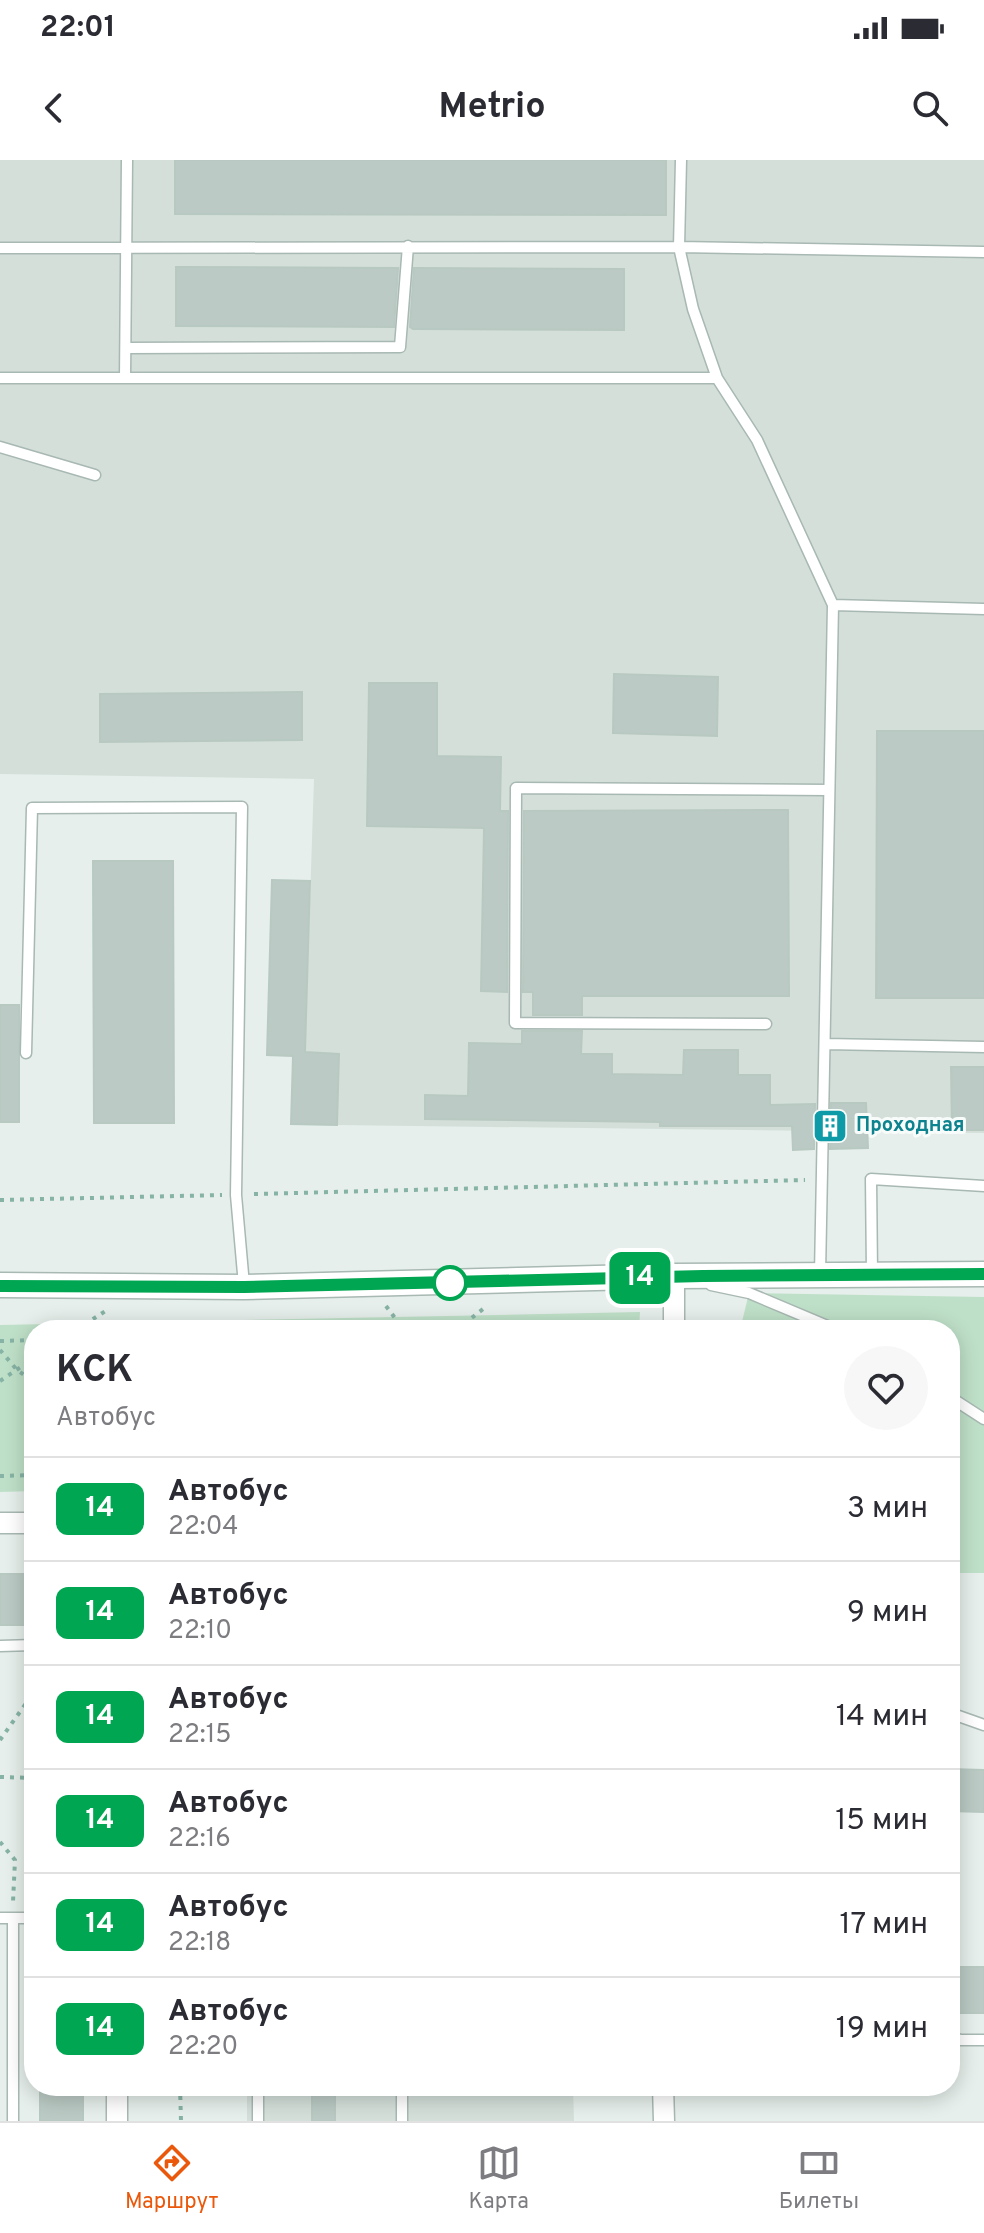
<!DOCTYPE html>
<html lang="ru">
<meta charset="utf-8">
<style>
body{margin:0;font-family:Overpass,sans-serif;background:#f7f7f7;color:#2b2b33;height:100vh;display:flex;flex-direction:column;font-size:30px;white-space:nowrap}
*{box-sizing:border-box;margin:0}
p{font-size:26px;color:#7c7c81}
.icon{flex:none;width:44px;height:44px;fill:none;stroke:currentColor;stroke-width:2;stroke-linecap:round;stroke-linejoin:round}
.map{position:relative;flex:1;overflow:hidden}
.side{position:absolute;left:24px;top:1160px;width:936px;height:776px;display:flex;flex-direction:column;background:#fff;border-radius:32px;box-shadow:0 4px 20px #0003}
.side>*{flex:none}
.badge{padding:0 16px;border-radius:12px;font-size:28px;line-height:52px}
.map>.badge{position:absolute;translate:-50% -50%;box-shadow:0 0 0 4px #fff}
.round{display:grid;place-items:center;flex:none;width:84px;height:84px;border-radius:42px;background:#f7f7f7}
.headline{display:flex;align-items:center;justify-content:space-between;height:136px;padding:0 32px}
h1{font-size:38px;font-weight:700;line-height:60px}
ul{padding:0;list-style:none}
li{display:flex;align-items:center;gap:24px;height:104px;padding:0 32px;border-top:2px solid #e1e1e2}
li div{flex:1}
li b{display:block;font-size:30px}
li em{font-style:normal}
li .badge{min-width:88px;font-weight:700;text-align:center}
.status{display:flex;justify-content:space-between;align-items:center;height:56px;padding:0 40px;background:#fff;direction:ltr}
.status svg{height:22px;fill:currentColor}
header{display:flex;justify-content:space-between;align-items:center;height:104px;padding:0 32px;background:#fff;font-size:36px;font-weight:700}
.tabs{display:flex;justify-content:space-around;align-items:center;height:112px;border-top:2px solid #e1e1e2;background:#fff;font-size:22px;color:#7c7c81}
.tabs a{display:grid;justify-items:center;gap:4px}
.tabs .current{color:#ea580c}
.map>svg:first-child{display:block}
.built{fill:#d4dfda}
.green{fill:#bfe0c8}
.building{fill:#bbcac4;stroke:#b8c9c2;stroke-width:2}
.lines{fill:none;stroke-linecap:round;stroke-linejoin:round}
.service-casing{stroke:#a8b8b2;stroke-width:13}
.minor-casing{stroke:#a8b8b2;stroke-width:23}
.tertiary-casing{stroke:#a8b8b2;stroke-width:27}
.path{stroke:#86b3a5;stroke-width:4;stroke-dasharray:4 6;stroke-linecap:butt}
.service{stroke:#fff;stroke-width:10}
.minor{stroke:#fff;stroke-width:20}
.tertiary{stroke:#fff;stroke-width:24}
.line-casing{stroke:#fff;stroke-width:18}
.line{stroke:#00a651;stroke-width:12}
.stop-dot{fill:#fff;stroke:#00a651;stroke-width:4}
.labels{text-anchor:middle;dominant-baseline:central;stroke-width:6;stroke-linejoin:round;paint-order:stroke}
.culture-label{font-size:20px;font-weight:bold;fill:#0d838f;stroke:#f7fbf9;text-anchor:start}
</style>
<div class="status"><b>22:01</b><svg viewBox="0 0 49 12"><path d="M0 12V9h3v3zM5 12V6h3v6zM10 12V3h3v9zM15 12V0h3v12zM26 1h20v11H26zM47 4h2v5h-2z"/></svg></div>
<header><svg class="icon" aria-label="back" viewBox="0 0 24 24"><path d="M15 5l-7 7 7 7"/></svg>Metrio<svg class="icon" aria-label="search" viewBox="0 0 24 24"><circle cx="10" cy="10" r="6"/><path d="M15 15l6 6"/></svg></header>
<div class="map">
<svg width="984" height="1961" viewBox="0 0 984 1961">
<rect width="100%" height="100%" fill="#e6efeb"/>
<path class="built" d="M 0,0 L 984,0 L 984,973 L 337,965 L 339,894 L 305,892 L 314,619 L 0,614 Z
M 247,1926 L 573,1926 L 574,1961 L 247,1961 Z"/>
<path class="green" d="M 749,1133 L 984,1137 L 984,1413 L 950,1413 L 950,1170 L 740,1170 Z
M 640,1152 L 639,1170 L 34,1170 L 34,1331 L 0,1332 L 0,1165 Z"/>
<path class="building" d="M 175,0 L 666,0 L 666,55 L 175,54 Z
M 176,107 L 398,108 L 394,167 L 176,166 Z
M 414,108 L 624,109 L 624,170 L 413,169 L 410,167 Z
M 614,514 L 718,517 L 717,576 L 613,573 Z
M 369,523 L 437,523 L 437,596 L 501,597 L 500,651 L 508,651 L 507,832 L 481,831 L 484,668 L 367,666 Z
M 302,532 L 302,580 L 100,582 L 100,534 Z
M 877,571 L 984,571 L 984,838 L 876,838 Z
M 788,650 L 789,836 L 582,836 L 582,855 L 533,855 L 533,832 L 523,832 L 524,651 Z
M 93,701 L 173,701 L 174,963 L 94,963 Z
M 272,720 L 310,721 L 305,892 L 339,894 L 337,965 L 291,964 L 293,896 L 267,895 Z
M 0,845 L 19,845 L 19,962 L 0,962 Z
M 522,871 L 582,871 L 581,894 L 612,894 L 612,914 L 683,915 L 684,890 L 738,890 L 738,915 L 770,915 L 770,945 L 815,944 L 814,989 L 793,990 L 792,966 L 660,966 L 660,962 L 425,959 L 425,935 L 468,936 L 469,883 L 522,884 Z
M 951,907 L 984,907 L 984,970 L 952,970 Z
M 831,943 L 866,943 L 868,988 L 830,989 Z
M 0,1414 L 34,1414 L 34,1465 L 0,1465 Z
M 950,1609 L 984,1610 L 984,1652 L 950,1651 Z
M 950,1807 L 984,1807 L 984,1853 L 950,1853 Z
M 40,1926 L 83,1926 L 83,1961 L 40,1961 Z
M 312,1926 L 335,1926 L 335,1961 L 312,1961 Z"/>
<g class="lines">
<g class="service-casing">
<path id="service" d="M 681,0 L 679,87 L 693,149 L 717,218 L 757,280 L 833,445
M 0,88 L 679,87 L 984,92
M 126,188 L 400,187 L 408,86
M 0,218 L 717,218
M 125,218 L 127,0
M 0,287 L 95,315
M 766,864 L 515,863 L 516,628 L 829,630
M 825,884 L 984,887
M 26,893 L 32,648 L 242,647 L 236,1035 L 244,1125
M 872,1113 L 871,1019 L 984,1026
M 820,1114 L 833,445 L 984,449
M 711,1125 L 749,1133 L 837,1170
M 950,1237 L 984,1259
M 0,1486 L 34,1485
M 950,1553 L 984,1565
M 0,1758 L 34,1758
M 13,1758 L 13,1961
M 950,1877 L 961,1880 L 984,1880
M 258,1926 L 258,1961
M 402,1926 L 402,1961"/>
</g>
<g class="minor-casing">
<path id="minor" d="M 674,1170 L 674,1116
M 0,1363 L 34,1363
M 117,1926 L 117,1961
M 663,1926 L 664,1961"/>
</g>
<g class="tertiary-casing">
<path id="tertiary" d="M 0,1125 L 244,1127 L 674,1116 L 984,1114"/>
</g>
<path class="path" d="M 254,1034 L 805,1020
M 0,1040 L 222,1035
M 386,1146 L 404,1170
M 76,1170 L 107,1150
M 456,1170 L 487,1146
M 469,1170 L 651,1166
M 0,1181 L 34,1180
M 0,1190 L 17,1210 L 34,1222
M 0,1221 L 34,1198
M 0,1316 L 34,1315
M 0,1580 L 34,1532
M 0,1617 L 34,1618
M 0,1682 L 15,1700 L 13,1742
M 180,1926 L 181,1961"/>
<use href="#service" class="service"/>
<use href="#minor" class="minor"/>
<use href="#tertiary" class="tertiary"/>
</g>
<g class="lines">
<g class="line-casing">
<path id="line" d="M 0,1126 L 244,1127 L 703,1116 L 984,1114"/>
</g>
<use href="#line" class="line"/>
</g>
<defs>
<g id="building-square" transform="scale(1.8)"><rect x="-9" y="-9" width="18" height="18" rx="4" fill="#0f9aa8" stroke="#f7fbf9"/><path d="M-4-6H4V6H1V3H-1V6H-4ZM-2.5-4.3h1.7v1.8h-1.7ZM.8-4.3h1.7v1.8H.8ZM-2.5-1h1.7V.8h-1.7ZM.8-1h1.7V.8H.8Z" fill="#fff"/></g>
</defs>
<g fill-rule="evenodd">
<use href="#building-square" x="830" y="966"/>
</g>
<circle class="stop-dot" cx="450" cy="1123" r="16"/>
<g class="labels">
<g class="culture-label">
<text x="856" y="966">Проходная</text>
</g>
</g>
</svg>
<b class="badge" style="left:640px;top:1118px;background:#00a651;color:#fff">14</b>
<section class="side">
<div class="headline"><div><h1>КСК</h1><p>Автобус</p></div><a class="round"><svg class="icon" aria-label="heart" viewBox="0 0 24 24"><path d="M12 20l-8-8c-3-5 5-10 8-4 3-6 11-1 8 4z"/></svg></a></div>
<ul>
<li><span class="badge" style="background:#00a651;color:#fff">14</span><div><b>Автобус</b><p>22:04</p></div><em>3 мин</em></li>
<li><span class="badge" style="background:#00a651;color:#fff">14</span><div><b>Автобус</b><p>22:10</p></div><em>9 мин</em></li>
<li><span class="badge" style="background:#00a651;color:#fff">14</span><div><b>Автобус</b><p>22:15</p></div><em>14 мин</em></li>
<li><span class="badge" style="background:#00a651;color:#fff">14</span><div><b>Автобус</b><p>22:16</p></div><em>15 мин</em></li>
<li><span class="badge" style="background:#00a651;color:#fff">14</span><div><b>Автобус</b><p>22:18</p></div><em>17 мин</em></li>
<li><span class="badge" style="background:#00a651;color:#fff">14</span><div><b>Автобус</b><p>22:20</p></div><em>19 мин</em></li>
</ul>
</section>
</div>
<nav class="tabs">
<a class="current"><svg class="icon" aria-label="directions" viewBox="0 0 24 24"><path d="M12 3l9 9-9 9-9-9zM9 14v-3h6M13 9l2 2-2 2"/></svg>Маршрут</a>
<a><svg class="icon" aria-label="map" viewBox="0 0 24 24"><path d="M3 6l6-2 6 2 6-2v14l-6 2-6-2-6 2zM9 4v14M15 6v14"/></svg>Карта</a>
<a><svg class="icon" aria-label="tickets" viewBox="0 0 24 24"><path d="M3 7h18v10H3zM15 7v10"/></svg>Билеты</a>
</nav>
